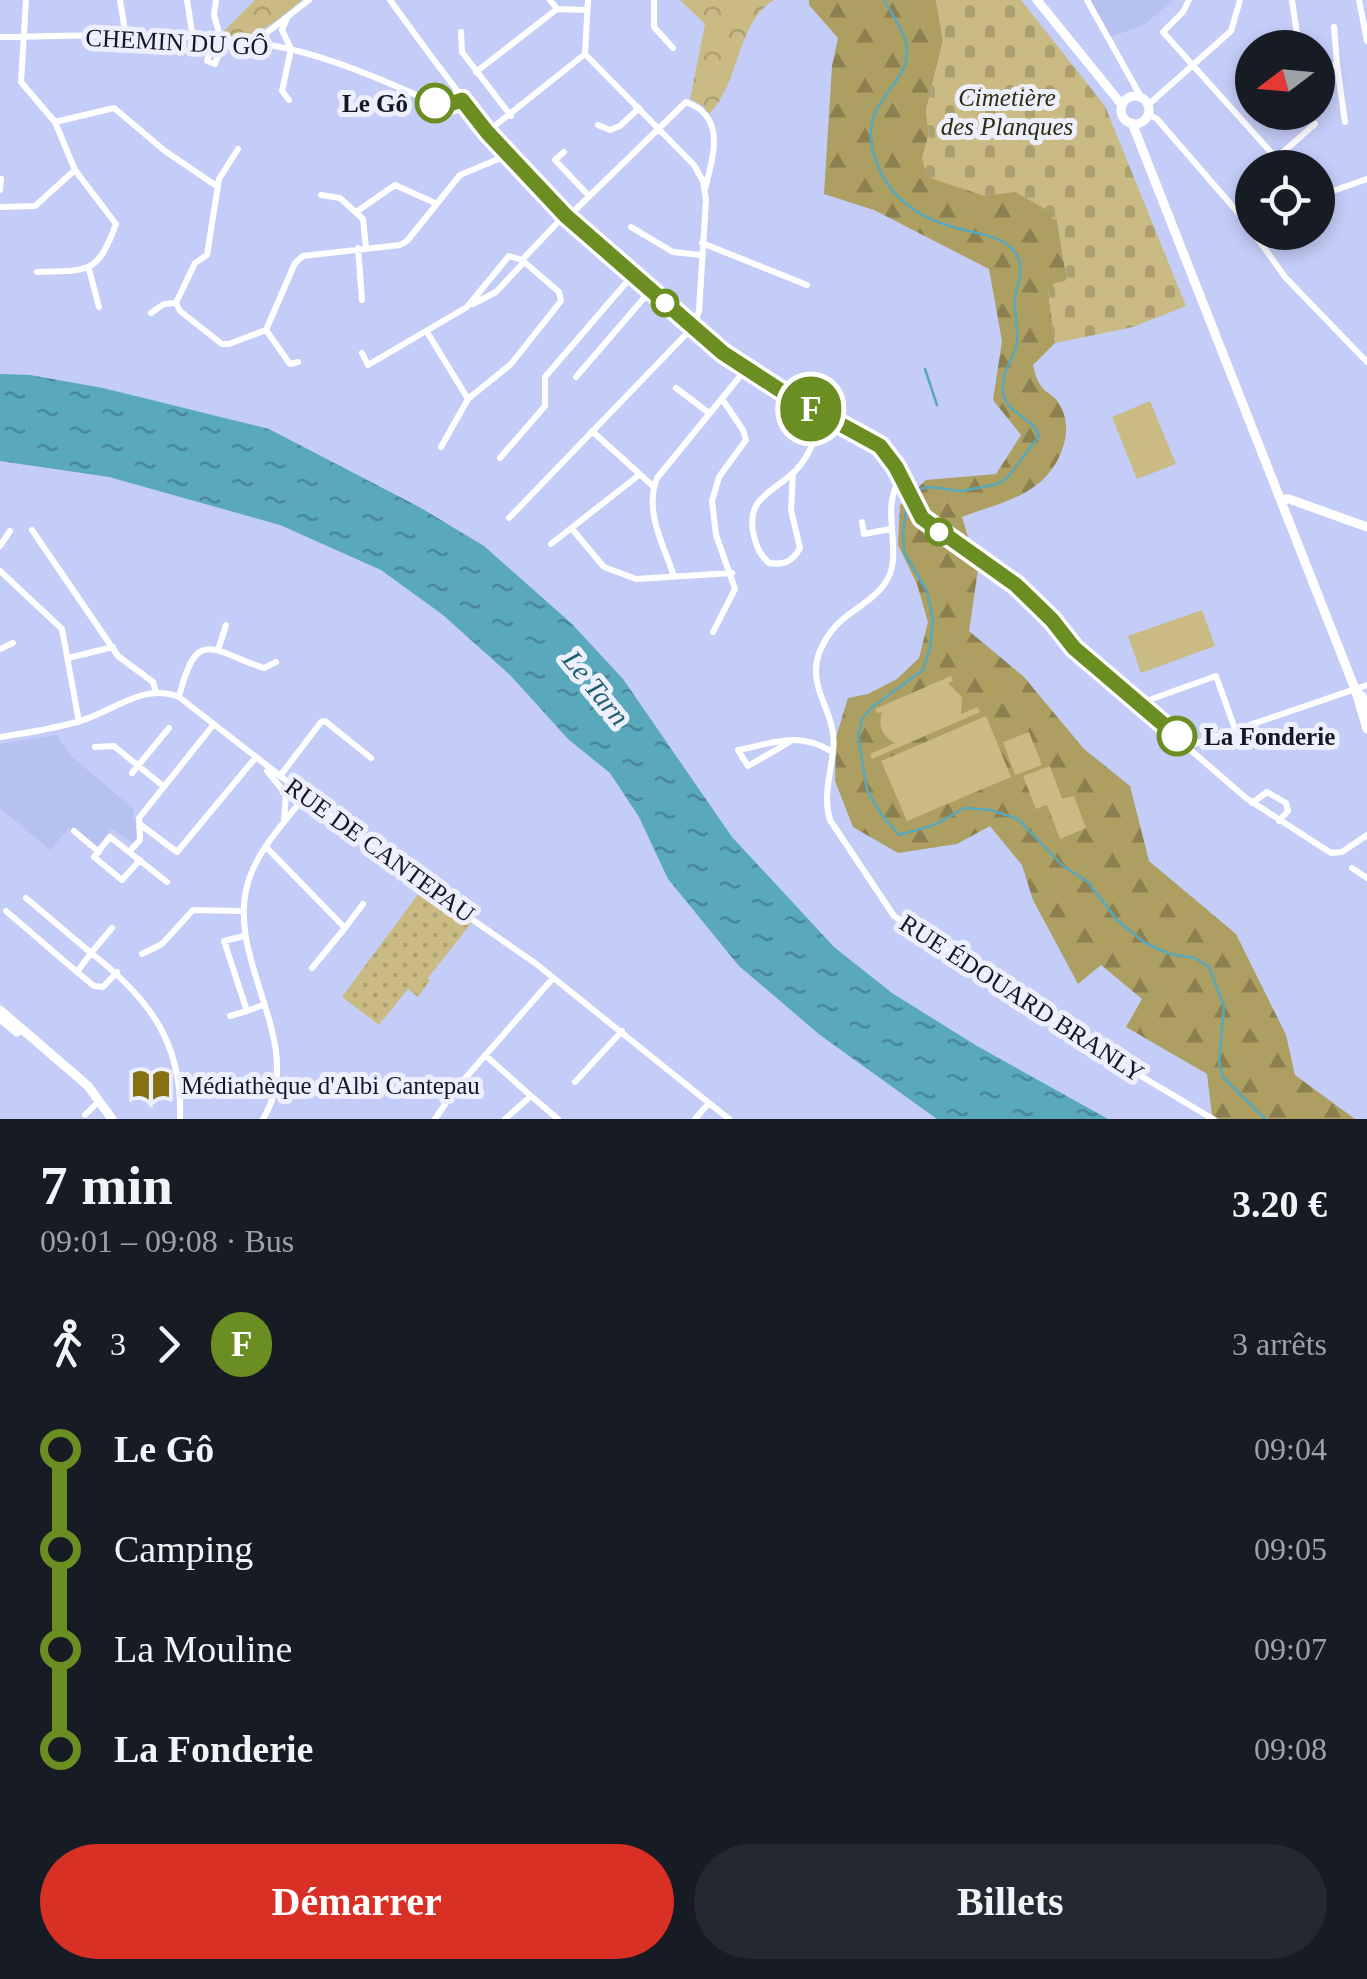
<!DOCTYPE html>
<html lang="fr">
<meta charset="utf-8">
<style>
body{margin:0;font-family:"Times New Roman",serif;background:#242831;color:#f1f3f6;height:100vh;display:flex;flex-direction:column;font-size:38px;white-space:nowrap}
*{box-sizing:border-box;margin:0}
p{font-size:32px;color:#9ea1a6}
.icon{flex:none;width:55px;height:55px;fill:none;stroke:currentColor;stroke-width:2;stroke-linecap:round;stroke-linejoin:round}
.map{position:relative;height:1119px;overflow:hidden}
.side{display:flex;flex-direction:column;background:#171b24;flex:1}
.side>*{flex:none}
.badge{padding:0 20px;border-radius:32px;font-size:35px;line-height:65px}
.needle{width:65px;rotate:254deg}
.tools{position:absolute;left:1235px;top:30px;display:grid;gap:20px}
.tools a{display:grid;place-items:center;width:100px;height:100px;border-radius:50%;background:#171b24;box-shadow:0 5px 15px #0003;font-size:50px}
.map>.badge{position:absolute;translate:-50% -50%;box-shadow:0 0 0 5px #fff}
.legs{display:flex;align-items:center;gap:15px;height:110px;padding:0 40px;font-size:32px}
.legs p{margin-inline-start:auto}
.headline{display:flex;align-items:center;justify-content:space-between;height:170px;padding:0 40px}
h1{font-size:55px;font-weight:800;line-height:75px}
.primary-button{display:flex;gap:20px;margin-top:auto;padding:20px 40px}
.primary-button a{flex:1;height:115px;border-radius:60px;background:#d93025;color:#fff;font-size:40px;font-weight:800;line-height:115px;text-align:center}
.primary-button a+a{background:#242831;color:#f1f3f6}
ul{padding:0 40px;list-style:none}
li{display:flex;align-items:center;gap:35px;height:100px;font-size:38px}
li i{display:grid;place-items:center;width:15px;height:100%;margin:0 12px;background:currentColor}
li i::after{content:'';width:25px;height:25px;margin:-12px;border:8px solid;border-radius:50%;background:#171b24}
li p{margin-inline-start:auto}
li:first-child i{background:linear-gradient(#0000 50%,currentColor 0)}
li:last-child i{background:linear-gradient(currentColor 50%,#0000 0)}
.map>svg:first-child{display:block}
.built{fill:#b7c1f0}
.forest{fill:url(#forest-firs)}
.cemetery{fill:url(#cemetery-stones)}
.park{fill:url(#park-crowns)}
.garden{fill:url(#garden-dots)}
.pitch{fill:#c9bb83}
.water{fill:url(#water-ripples)}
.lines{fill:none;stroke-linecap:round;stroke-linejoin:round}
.stream{stroke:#59a8bb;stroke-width:2.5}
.minor{stroke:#fff;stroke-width:6}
.major{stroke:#fff;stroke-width:9}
.line-1-casing{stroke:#fff;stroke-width:22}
.line-1{stroke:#6b8e23;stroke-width:15}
.stop-1-dot{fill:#fff;stroke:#6b8e23;stroke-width:5}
.labels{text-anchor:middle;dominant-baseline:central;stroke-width:10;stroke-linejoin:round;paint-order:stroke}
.street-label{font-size:25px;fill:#141726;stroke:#edf0fc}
.park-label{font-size:25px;font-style:italic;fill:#322b0f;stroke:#edf0fc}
.stop-label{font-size:25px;font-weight:bold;fill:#141726;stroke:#edf0fc;text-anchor:end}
.poi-label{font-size:25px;fill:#141726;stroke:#edf0fc;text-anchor:start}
.water-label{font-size:28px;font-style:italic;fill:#1f5f6e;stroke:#edf0fc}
</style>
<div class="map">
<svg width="1367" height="1119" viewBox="0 0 1367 1119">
<defs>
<pattern id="forest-firs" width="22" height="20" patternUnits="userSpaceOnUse" patternTransform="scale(2.5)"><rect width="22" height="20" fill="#ad9e61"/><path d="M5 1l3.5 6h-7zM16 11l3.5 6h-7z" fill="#8c8050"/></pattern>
<pattern id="cemetery-stones" width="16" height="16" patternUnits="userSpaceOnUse" patternTransform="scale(2.5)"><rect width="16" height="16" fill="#c9bb83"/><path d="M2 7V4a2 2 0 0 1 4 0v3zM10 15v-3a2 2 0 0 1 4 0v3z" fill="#aca071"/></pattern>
<pattern id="park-crowns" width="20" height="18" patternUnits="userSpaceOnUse" patternTransform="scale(2.5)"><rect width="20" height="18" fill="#c9bb83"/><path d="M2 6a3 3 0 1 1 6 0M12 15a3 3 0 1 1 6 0" fill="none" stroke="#aca071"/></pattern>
<pattern id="garden-dots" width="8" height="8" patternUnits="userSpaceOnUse" patternTransform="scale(2.5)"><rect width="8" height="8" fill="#c9bb83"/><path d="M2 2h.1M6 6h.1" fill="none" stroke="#aca071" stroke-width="1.8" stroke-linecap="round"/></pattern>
<pattern id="water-ripples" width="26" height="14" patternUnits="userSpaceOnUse" patternTransform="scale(2.5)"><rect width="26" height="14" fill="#59a8bb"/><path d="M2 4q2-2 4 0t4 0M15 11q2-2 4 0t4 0" fill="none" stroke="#488898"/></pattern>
</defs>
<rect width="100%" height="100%" fill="#c4cdf7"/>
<path class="built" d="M 1090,0 L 1173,0 L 1144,25 L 1110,37 Z
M 57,735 L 71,756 L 134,809 L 133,818 L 141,832 L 136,845 L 112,829 L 94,849 L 69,828 L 50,850 L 0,808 L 0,744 Z"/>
<path class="forest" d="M 809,0 L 936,0 L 943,41 L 926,110 L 929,134 L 922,158 L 985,196 L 1015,191 L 1051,212 L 1057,220 L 1067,281 L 1048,291 L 1055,343 L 1033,365 C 1040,399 1053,388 1062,409 C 1074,435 1058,470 1035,486 C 1016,501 984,508 962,517 L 978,570 L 969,631 L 1024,677 L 1084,749 L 1130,786 L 1149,861 L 1236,934 L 1286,1035 L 1295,1075 L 1355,1119 L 1219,1119 L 1212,1115 L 1207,1074 L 1126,1027 L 1142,999 L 1101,965 L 1078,984 L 1033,900 L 1022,865 L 990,826 L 957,844 L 898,853 L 853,827 L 835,781 L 836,737 L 848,698 L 868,694 L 897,679 L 919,658 L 928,622 L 917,584 L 898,545 L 900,505 L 926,480 L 996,474 L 1021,435 L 993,400 L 1002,341 L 989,269 L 874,210 L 824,194 L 832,66 L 838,38 L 809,5 Z"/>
<path class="cemetery" d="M 936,0 L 1021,0 L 1105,106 L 1186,306 L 1133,327 L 1055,343 L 1048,291 L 1055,283 L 1067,280 L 1057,220 L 1050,218 L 1051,212 L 1015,192 L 985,196 L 927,177 L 922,158 L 929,134 L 926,111 L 943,41 Z"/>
<path class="park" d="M 255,0 L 302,0 C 277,20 258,40 224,36 L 223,32 Z
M 680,0 L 774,0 C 735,24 741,82 709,114 L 703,106 L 690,99 L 705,24 Z"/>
<path class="garden" d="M 422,889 L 472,922 L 428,978 L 430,980 L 418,997 L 408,989 L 379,1025 L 342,997 Z"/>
<path class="pitch" d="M 1150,401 L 1176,464 L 1137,479 L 1112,417 Z
M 1202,610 L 1215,646 L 1141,673 L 1128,636 Z
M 951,676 L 953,681 L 948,683 L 962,697 L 961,714 L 978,707 L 980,712 L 872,759 L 870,754 L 895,743 C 882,737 878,725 882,712 L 877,713 L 875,709 Z
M 986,716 L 1011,777 L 907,821 L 881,761 Z
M 1029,732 L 1042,765 L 1015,775 L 1003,742 Z
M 1050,766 L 1062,799 L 1074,796 L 1086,828 L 1060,839 L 1047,805 L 1036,809 L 1023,776 Z"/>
<path class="water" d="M 0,374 L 30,375 L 103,388 L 269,429 L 421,508 L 484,546 L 572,624 L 623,679 L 732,837 L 834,947 L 892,993 L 977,1046 L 1108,1119 L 937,1119 L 820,1035 L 739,966 L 668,879 L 639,817 L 610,773 L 568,739 L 511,676 L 443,615 L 381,570 L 280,525 L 109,477 L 0,461 Z"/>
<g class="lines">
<path class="stream" d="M 884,0 C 891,13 901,26 905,40 C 918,88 854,95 875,158 C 890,204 928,223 973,232 C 988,236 1003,238 1014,251 C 1016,253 1020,261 1020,264 C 1023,276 1015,289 1015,301 C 1014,316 1020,332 1016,347 C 1012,360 1001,375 1003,390 C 1005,415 1033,416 1039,436 L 1008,477 L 998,484 L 961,491 L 929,487 L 919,489 L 907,503 L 903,533 L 904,552 L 927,591 L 933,619 L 930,648 L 923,670 L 872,707 L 862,719 L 858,736 L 867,790 L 881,814 L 899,835 L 934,825 L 965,808 L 991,810 L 1018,819 L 1063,866 L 1088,882 L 1117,920 L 1145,943 L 1170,954 L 1195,958 L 1209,967 L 1224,1006 L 1219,1062 L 1223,1077 L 1265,1119
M 925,369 L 937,405"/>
<path class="minor" d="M 26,0 L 21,82 L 55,122 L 75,170 L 116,224 C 97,276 88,270 37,272
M 120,0 L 126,37
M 187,0 L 193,38
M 216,0 L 214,15 L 221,40
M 390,0 C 444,75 498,147 563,214 C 606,257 656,294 701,335 L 723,353 L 789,397 L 880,446 L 896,467 L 922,518 L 1016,585 L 1052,620 L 1074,649 L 1246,798 L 1331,853 L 1342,852 L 1367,835
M 550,0 L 557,9 L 587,10
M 654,0 L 654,27 L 673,48
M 1087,0 L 1141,97
M 1189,0 L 1183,12 L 1163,32 L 1285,168
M 1292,0 L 1299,48
M 1359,0 L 1367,41
M 287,18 L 282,30 L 291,49 L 282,91 L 289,100
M 461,32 L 462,52 L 511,116
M 0,37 C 87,36 201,30 285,48 C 340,60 393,85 444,107 L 462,100
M 214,39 L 207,61 L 215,64 L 224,40
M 255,42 L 309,0
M 1337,65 L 1345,122
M 1318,67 L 1337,65 L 1334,27
M 476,72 L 557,9
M 1148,105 L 1231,31 L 1240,0
M 1148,114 L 1157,119 L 1240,215 L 1249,220 L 1252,232
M 55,122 L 114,108 L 165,151 L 218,187
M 598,125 L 610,130 L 620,126 L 639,108
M 487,132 L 585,54 L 588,0
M 238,149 L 219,179 L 207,255 L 195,263 L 176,303 L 180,311 L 222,344 L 229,344 L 266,330 L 295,263 L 303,256 L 400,245 L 407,241 L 460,175 L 508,155
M 564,152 L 555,160 L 589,196
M 1275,159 L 1315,124
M 0,190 L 1,179
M 321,195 L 340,198 L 363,219 L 366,248
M 1318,196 L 1367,179
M 0,207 L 35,206 L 75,170
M 356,212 L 395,185 L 435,203
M 631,227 L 673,252 L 701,255
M 1253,232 L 1285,277 L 1367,362
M 702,243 L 807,285
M 358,248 L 362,300
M 89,269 L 99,307
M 473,304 L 496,292 L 524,262
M 151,313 L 164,304 L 176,303
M 266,330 L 290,364 L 298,362
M 427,332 L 468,399
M 362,353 L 368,365 L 467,307 L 509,256 L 522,260 L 562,218 L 570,215 L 686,102 C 727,117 713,156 705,189
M 576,377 L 650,291
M 676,388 L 709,413
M 592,431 L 654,487
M 441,447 L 468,399 L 511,364 L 561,301 L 559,292 L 522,260
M 500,458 L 545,406 L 545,377 L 625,284 L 635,278
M 793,473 L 791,510 L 800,548 C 792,562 785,565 769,563 C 760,555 757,548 754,536 C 745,499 770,494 793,473 C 808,460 817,434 826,417
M 902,477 C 881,503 898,538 892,567 C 885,600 847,608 830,633 C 823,643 816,657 816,669 C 815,690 828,708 832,728 C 839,756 820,787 830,820 L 894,916 L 1114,1060 L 1213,1119
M 509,518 L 693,327 L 699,311 L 706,200 L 703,181 L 694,165 L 585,54
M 862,522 L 864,534 L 890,529
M 572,529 L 604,567 L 636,579 L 732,573
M 32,530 L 118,656 L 153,682 L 156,692
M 551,544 L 639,475
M 0,546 L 10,531
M 0,571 L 62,629 L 79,722
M 674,576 C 663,544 644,511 657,478 L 746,369
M 713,632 L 735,589 L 716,535 L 712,501 L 719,477 L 746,440 L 743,430 L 722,399
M 0,649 L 13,643
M 218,650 L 226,625
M 68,658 L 113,647
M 179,697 C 197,624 213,652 264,668 L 276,662
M 1143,706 L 1149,700 L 1216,676 L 1235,729
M 0,737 C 26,733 52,729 77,722 C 112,713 142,682 179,697 L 405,873 L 535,963 L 729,1119
M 793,740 L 748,766 L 738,750 C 775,743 797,731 831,751
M 1188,746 L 1367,685
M 95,747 L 114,746 L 163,786
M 267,771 L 286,794 L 284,821
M 132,773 L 169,728
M 280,776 L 321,722 L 325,721 L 371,758
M 1252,803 L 1267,792 L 1286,803 L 1288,811 L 1279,821
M 141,825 L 177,852 L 256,757
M 74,831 L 99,852
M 266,847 L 345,928 L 312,968
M 129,852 L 110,837 L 94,857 L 122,880 L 140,860
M 1352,868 L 1367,878
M 167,882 L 129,852 L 140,840 L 139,818 L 214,724
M 26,898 L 91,953 L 112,928
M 6,911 L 77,972
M 345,928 L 363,904
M 244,936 L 224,941 L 247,1011 L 263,1005
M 142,954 L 162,944 L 193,910 L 242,911
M 117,972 L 103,987 L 94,986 L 77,972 L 91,953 C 149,998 183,1043 180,1119
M 230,1016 L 247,1011
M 485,1055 L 531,1096 L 505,1119
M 575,1082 L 622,1031
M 531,1096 L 558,1119
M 85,1115 L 96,1104
M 263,1119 C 310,1042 222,961 249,879 C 260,847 285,822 305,796
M 435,1119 L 454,1091 L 553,978
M 695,1119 L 709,1103"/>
<path class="major" d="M 1037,0 L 1122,105
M1121 110a14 14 0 1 1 28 0a14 14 0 1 1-28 0Z
M 1132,123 L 1355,689 L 1367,729
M 1280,499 L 1289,499 L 1367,527
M 1355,691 L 1362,696 L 1367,709
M 0,1010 L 88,1086 L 112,1119
M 0,1018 L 17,1032"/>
</g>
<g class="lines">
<g class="line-1-casing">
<path id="line-1" d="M 435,103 L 444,106 L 462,100 L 487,132 L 566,216 L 723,353 L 789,396 L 880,446 L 896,467 L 922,518 L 1016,585 L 1052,620 L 1074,648 L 1177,736"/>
</g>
<use href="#line-1" class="line-1"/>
</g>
<defs>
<g id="library-bare" transform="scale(3)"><path d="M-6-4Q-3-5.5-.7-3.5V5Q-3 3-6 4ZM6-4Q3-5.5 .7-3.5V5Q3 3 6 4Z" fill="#857111" stroke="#edf0fc" stroke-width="2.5" paint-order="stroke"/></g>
</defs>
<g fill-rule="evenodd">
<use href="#library-bare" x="151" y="1085"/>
</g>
<g class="stop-1-dot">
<circle cx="435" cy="103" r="18"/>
<circle cx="665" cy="303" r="12"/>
<circle cx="939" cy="532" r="12"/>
<circle cx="1177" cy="736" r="18"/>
</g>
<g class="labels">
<g class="street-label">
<text transform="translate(177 42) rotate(3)">CHEMIN DU GÔ</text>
<text transform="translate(380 850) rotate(36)">RUE DE CANTEPAU</text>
<text transform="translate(1022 998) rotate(33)">RUE ÉDOUARD BRANLY</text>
</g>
<g class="park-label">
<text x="1007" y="97">Cimetière<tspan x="1007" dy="29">des Planques</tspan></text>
</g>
<g class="stop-label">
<text x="408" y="103">Le Gô</text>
<text x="1204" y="736" text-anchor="start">La Fonderie</text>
</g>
<g class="poi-label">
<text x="181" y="1085">Médiathèque d'Albi Cantepau</text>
</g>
<g class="water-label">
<text transform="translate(596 688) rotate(51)">Le Tarn</text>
</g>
</g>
</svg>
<div class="tools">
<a><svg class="needle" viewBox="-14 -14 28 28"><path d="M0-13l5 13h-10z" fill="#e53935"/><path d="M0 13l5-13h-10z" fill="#9ea1a6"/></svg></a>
<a><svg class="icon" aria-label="locate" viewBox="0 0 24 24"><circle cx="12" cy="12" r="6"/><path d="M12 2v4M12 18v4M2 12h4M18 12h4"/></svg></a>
</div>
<b class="badge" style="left:811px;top:409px;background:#6b8e23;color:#fff">F</b>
</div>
<section class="side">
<div class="headline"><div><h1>7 min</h1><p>09:01 – 09:08 · Bus</p></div><b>3.20 €</b></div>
<div class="legs"><svg class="icon" aria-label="walk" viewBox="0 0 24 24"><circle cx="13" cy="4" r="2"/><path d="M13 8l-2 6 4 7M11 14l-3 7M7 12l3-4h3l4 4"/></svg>3<svg class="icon" aria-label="forward" viewBox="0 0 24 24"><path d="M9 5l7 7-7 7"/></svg><b class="badge" style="background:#6b8e23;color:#fff">F</b><p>3 arrêts</p></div>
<ul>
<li><i style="color:#6b8e23"></i><b>Le Gô</b><p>09:04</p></li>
<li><i style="color:#6b8e23"></i><span>Camping</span><p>09:05</p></li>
<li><i style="color:#6b8e23"></i><span>La Mouline</span><p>09:07</p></li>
<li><i style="color:#6b8e23"></i><b>La Fonderie</b><p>09:08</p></li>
</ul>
<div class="primary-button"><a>Démarrer</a><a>Billets</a></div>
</section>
